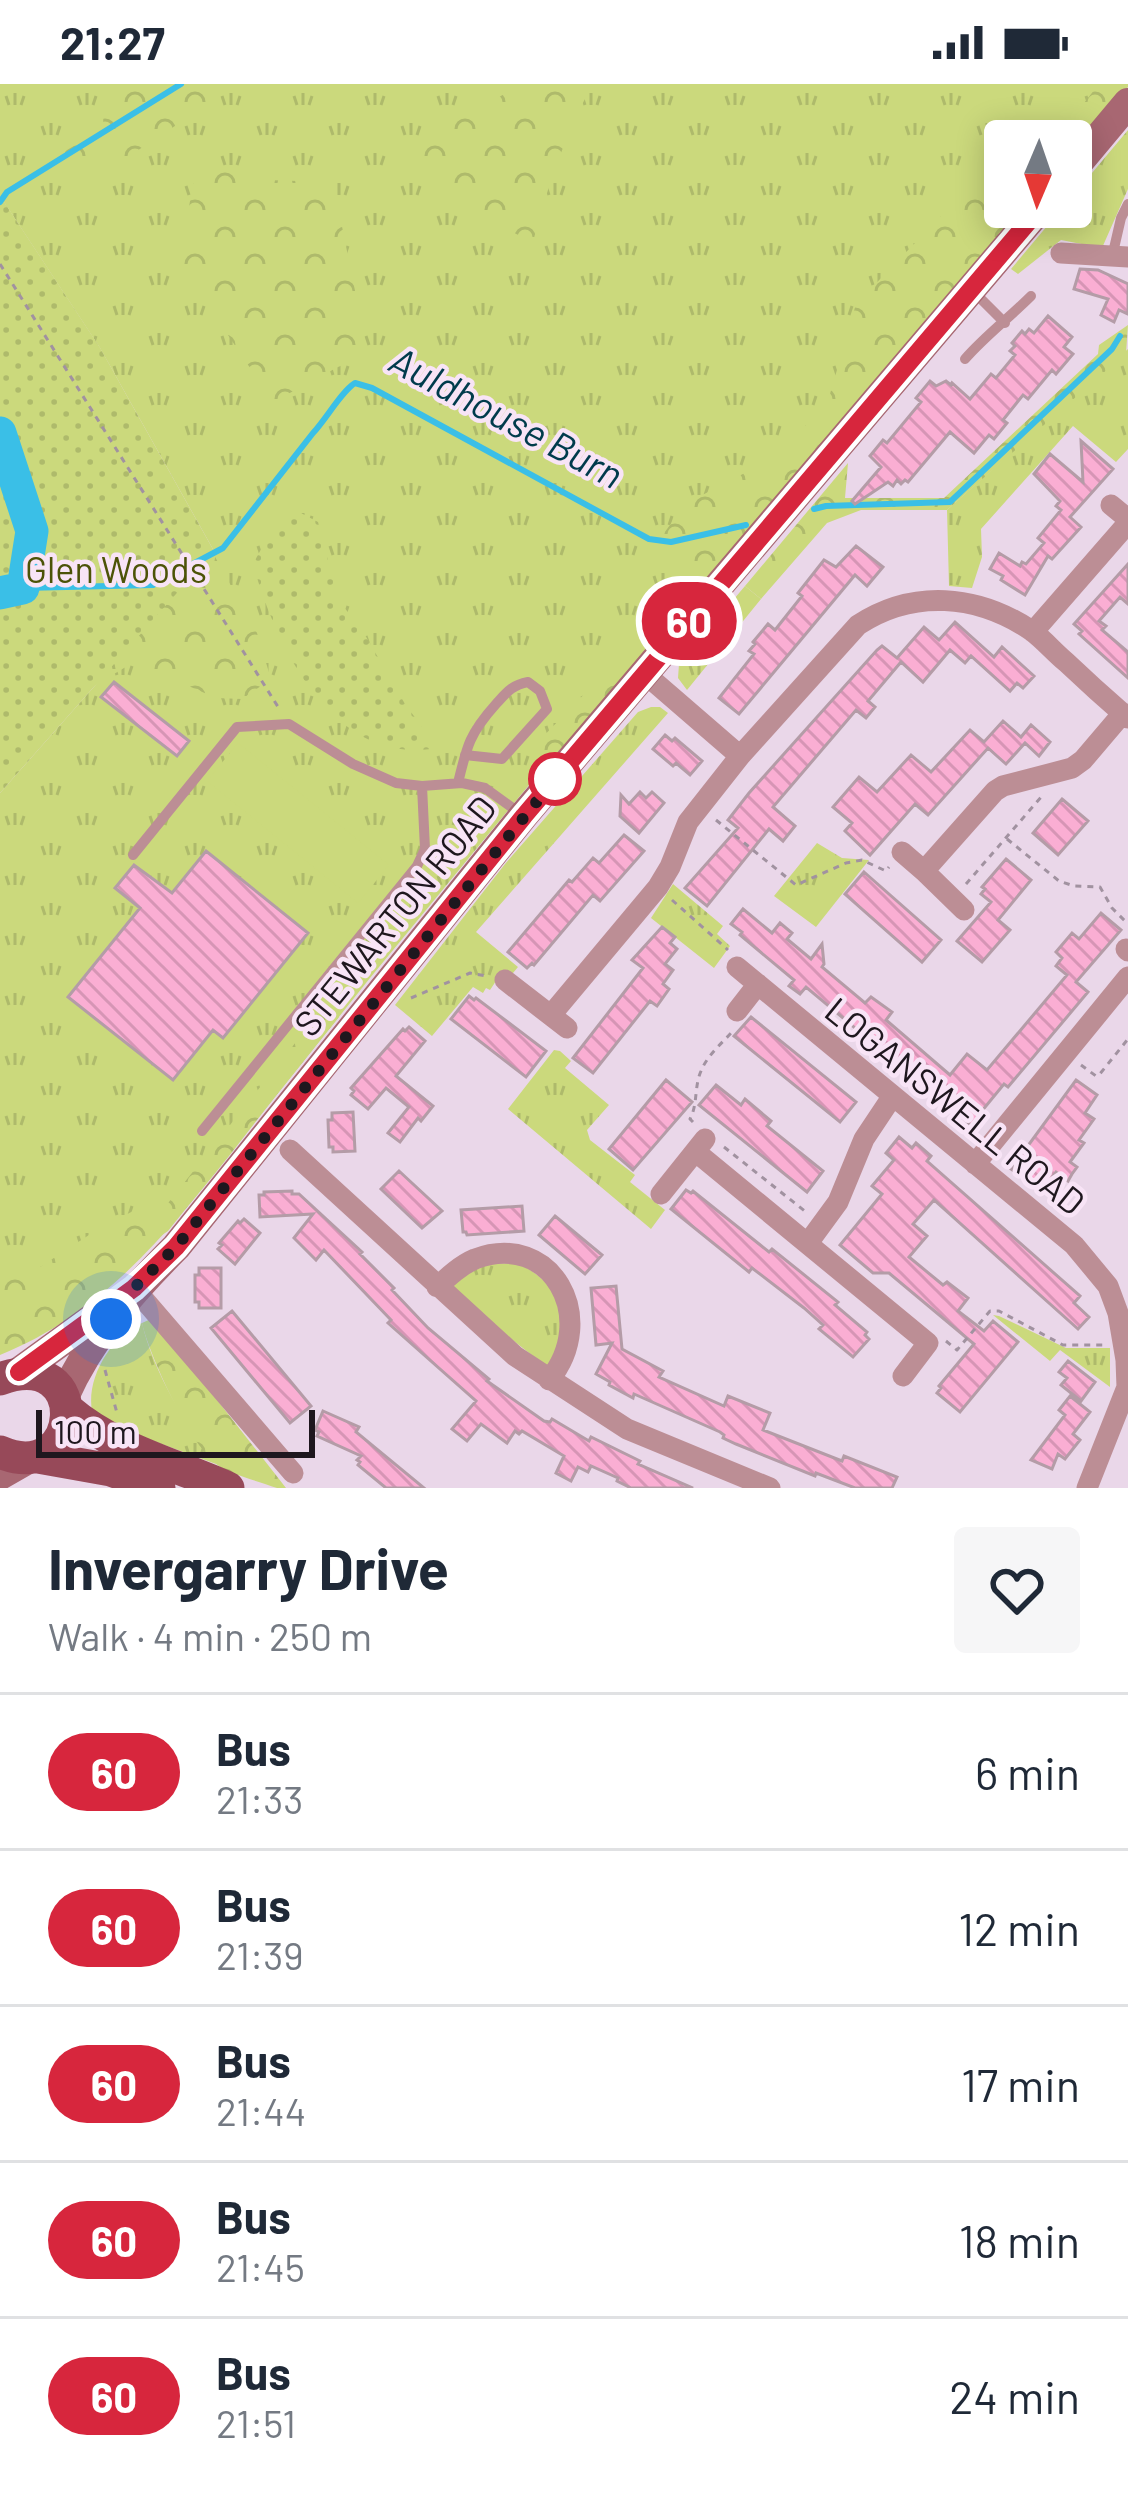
<!DOCTYPE html>
<meta charset="utf-8">
<style>
body{margin:0;font-family:Barlow,sans-serif;background:#f6f6f7;color:#1f2937;height:100vh;display:flex;flex-direction:column;font-size:45px;white-space:nowrap}
*{box-sizing:border-box;margin:0}
p{font-size:39px;color:#747a83}
.icon{flex:none;width:66px;height:66px;fill:none;stroke:currentColor;stroke-width:2;stroke-linecap:round;stroke-linejoin:round}
.map{position:relative;height:1404px;overflow:hidden}
.panel{display:flex;flex-direction:column;background:#fff;flex:1}
.panel>*{flex:none}
.badge{padding:0 24px;border-radius:39px;font-size:42px;line-height:78px}
.needle{width:78px;rotate:182deg}
.tools{position:absolute;left:984px;top:36px;display:grid;gap:24px}
.tools a{display:grid;place-items:center;width:108px;height:108px;border-radius:12px;background:#fff;box-shadow:0 6px 30px #0003;font-size:60px}
.scale{position:absolute;left:36px;bottom:30px;width:279px;box-sizing:border-box;padding-left:12px;border:6px solid #1e171e;border-top:0;font-size:33px;line-height:42px;white-space:nowrap;color:#1e171e;-webkit-text-stroke:9px #f8e4f6;paint-order:stroke}
.you{position:absolute;width:60px;height:60px;margin:-30px;border:9px solid #fff;border-radius:50%;background:#1a73e8;box-shadow:0 0 0 18px #1a73e833}
.map>.badge{position:absolute;translate:-50% -50%;box-shadow:0 0 0 6px #fff}
.round{display:grid;place-items:center;flex:none;width:126px;height:126px;border-radius:12px;background:#f6f6f7}
.head{display:flex;align-items:center;justify-content:space-between;height:204px;padding:0 48px}
h1{font-size:57px;font-weight:700;line-height:90px}
ul{padding:0;list-style:none}
li{display:flex;align-items:center;gap:36px;height:156px;padding:0 48px;border-top:3px solid #e0e1e3}
li div{flex:1}
li b{display:block;font-size:45px}
li em{font-style:normal}
li .badge{min-width:132px;font-weight:700;text-align:center}
.status{display:flex;justify-content:space-between;align-items:center;height:84px;padding:0 60px;background:#fff;direction:ltr}
.status svg{height:33px;fill:currentColor}
.map>svg:first-child{display:block}
.grass{fill:url(#grass-tufts)}
.forest{fill:url(#forest-crowns)}
.park{fill:url(#park-dots)}
.pitch{fill:#cbd97c}
.lines{fill:none;stroke-linecap:round;stroke-linejoin:round}
.stream{stroke:#3abfe7;stroke-width:6}
.river{stroke:#3abfe7;stroke-width:33}
.building{fill:url(#building-back-hatch);stroke:#b49ca7;stroke-width:3}
.path{stroke:#a192a0;stroke-width:3;stroke-dasharray:6 6;stroke-linecap:butt}
.service{stroke:#bc8e95;stroke-width:10}
.minor{stroke:#bc8e95;stroke-width:21}
.secondary{stroke:#a86772;stroke-width:30}
.primary{stroke:#974959;stroke-width:33}
.line-casing{stroke:#fff;stroke-width:27}
.line{stroke:#d7263d;stroke-width:18}
.walk{stroke:#1e171e;stroke-width:12;stroke-dasharray:0 21.6}
.stop-dot{fill:#fff;stroke:#d7263d;stroke-width:6}
.labels{text-anchor:middle;dominant-baseline:central;stroke-width:9;stroke-linejoin:round;paint-order:stroke}
.park-label{font-size:36px;fill:#4c5307;stroke:#f8e4f6}
.street-label{font-size:36px;fill:#1e171e;stroke:#f8e4f6}
.water-label{font-size:39px;font-style:italic;fill:#003b4c;stroke:#f8e4f6}
</style>
<div class="status"><b>21:27</b><svg viewBox="0 0 49 12"><path d="M0 12V9h3v3zM5 12V6h3v6zM10 12V3h3v9zM15 12V0h3v12zM26 1h20v11H26zM47 4h2v5h-2z"/></svg></div>
<div class="map">
<svg width="1128" height="1404" viewBox="0 0 1128 1404">
<defs>
<pattern id="grass-tufts" width="24" height="20" patternUnits="userSpaceOnUse" patternTransform="scale(3)"><rect width="24" height="20" fill="#cbd97c"/><path d="M3 7l-1-3M5 7V3M7 7l1-3M15 17l-1-3M17 17v-4M19 17l1-3" fill="none" stroke="#aeba6b"/></pattern>
<pattern id="forest-crowns" width="20" height="18" patternUnits="userSpaceOnUse" patternTransform="scale(3)"><rect width="20" height="18" fill="#cbd97c"/><path d="M2 6a3 3 0 1 1 6 0M12 15a3 3 0 1 1 6 0" fill="none" stroke="#aeba6b"/></pattern>
<pattern id="park-dots" width="8" height="8" patternUnits="userSpaceOnUse" patternTransform="scale(3)"><rect width="8" height="8" fill="#cbd97c"/><path d="M2 2h.1M6 6h.1" fill="none" stroke="#aeba6b" stroke-width="1.8" stroke-linecap="round"/></pattern>
<pattern id="building-back-hatch" width="6" height="6" patternUnits="userSpaceOnUse" patternTransform="scale(3)"><rect width="6" height="6" fill="#faaed3"/><path d="M-1 5l2 2M0 0l6 6M5-1l2 2" fill="none" stroke="#d695b5"/></pattern>
</defs>
<rect width="100%" height="100%" fill="#ead7e9"/>
<path class="grass" d="M 0,0 L 1128,0 L 1071,57 L 1005,57 L 1005,123 L 370,894 L 168,1147 L 0,1260 L 0,709 L 214,467 L 100,264 L 0,112 Z
M 1128,46 L 1128,105 L 1102,164 L 1061,156 L 1018,190 L 1011,185 L 1063,123 L 1071,123 L 1071,114 Z
M 1128,265 L 1128,365 L 1116,378 L 1073,342 L 981,445 L 982,473 L 972,504 L 949,502 L 947,426 Z
M 745,502 L 761,515 L 687,606 L 678,594 L 679,580 Z
M 651,623 L 660,623 L 668,629 L 476,848 L 518,883 L 513,889 L 502,888 L 490,906 L 486,904 L 483,909 L 473,903 L 432,952 L 395,921 L 505,780 L 638,628 Z
M 817,759 L 842,774 L 869,776 L 816,843 L 774,812 Z
M 673,800 L 723,842 L 717,850 L 730,862 L 714,884 L 651,834 Z
M 554,966 L 560,967 L 571,977 L 565,984 L 609,1021 L 587,1046 L 590,1056 L 635,1091 L 630,1098 L 665,1126 L 651,1145 L 508,1025 Z
M 517,1179 C 543,1190 569,1217 566,1248 C 564,1259 553,1273 547,1283 L 510,1254 L 450,1200 L 480,1180 Z
M 993,1231 L 999,1232 L 1066,1264 L 1110,1264 L 1110,1303 L 1060,1266 L 1050,1277 Z
M 142,1239 C 153,1287 186,1342 216,1380 L 137,1351 L 92,1327 C 86,1294 111,1252 142,1239 Z"/>
<path class="forest" d="M 111,0 L 239,0 L 123,76 L 63,101 L 55,73 L 103,45 L 104,9 Z
M 522,0 L 593,0 C 565,50 548,102 533,158 L 448,117 L 412,63 Z
M 1099,0 L 1128,0 L 1128,3 L 1071,70 L 1071,57 L 1034,57 L 1065,43 Z
M 1005,69 L 1005,123 L 1026,123 L 542,687 L 534,662 L 594,600 L 672,502 L 652,466 L 685,420 L 785,368 L 830,310 L 856,220 L 999,72 Z
M 198,73 L 264,96 L 333,98 L 368,271 L 338,283 L 273,318 L 179,178 Z
M 0,112 L 100,264 L 257,549 L 271,595 L 242,615 L 216,614 L 134,578 L 94,602 L 0,708 Z
M 1128,241 L 1126,269 L 947,426 L 861,426 L 827,439 L 761,515 L 745,502 L 848,379 L 845,414 L 944,414 L 1098,270 L 1099,261 Z
M 323,924 L 339,933 C 302,979 265,1025 229,1072 C 163,1154 101,1230 0,1271 L 0,1193 L 37,1185 L 92,1149 L 133,1127 L 153,1138 Z
M 153,1234 L 286,1404 L 277,1404 C 261,1398 229,1390 216,1380 C 190,1360 149,1271 142,1239 Z"/>
<path class="park" d="M 0,112 L 100,264 L 214,467 L 0,709 Z
M 299,428 L 318,438 L 338,515 L 365,551 L 405,620 L 428,651 L 431,665 C 331,679 275,560 253,480 L 274,441 Z"/>
<path class="pitch" d="M 238,659 L 389,781 L 358,819 L 207,697 Z"/>
<g class="lines">
<path class="stream" d="M 0,118 L 7,108 L 181,0
M 814,425 L 826,422 L 950,418 L 1112,265 L 1120,252
M 23,504 L 153,501 L 223,464 L 313,349 C 327,334 341,308 355,299 L 372,304 L 649,455 L 671,458 L 746,441"/>
<path class="river" d="M 0,349 L 32,447 L 23,504 L 0,509"/>
</g>
<path class="building" d="M 1080,185 L 1098,186 L 1128,200 L 1128,230 L 1119,226 L 1114,238 L 1101,231 L 1108,215 L 1074,205 Z
M 1048,232 L 1072,253 L 1064,263 L 1073,270 L 1056,290 L 1052,286 L 1028,315 L 1023,311 L 1003,336 L 1007,339 L 994,355 L 989,351 L 974,369 L 950,348 L 908,398 L 905,396 L 901,400 L 897,396 L 893,402 L 888,398 L 855,420 L 852,417 L 881,383 L 870,372 L 883,356 L 887,359 L 921,318 L 916,314 L 930,297 L 936,302 L 946,297 L 951,301 L 952,299 L 970,315 L 991,290 L 996,294 L 1015,271 L 1010,267 L 1015,262 L 1012,259 L 1022,247 L 1025,250 L 1029,245 L 1034,249 Z
M 1081,357 L 1113,385 L 1070,433 L 1081,443 L 1052,475 L 1048,472 L 1025,511 L 1001,496 L 1003,492 L 990,485 L 999,469 L 1020,482 L 1022,478 L 1026,480 L 1044,459 L 1038,454 L 1061,426 L 1056,422 L 1060,417 L 1034,390 L 1050,370 L 1083,398 Z
M 856,462 L 883,483 L 867,502 L 855,491 L 739,630 L 719,614 L 754,570 L 749,567 L 755,560 L 753,558 L 768,540 L 775,546 L 802,512 L 798,509 L 824,476 L 836,483 Z
M 1128,480 L 1128,520 L 1120,513 L 1099,537 L 1106,542 L 1102,546 L 1128,568 L 1128,594 L 1079,550 L 1082,547 L 1074,540 Z
M 955,538 L 994,573 L 1002,563 L 1034,592 L 1023,604 L 1017,599 L 1010,607 L 971,572 L 965,579 L 950,566 L 923,598 L 901,578 L 868,617 L 875,623 L 866,634 L 856,626 L 773,723 L 795,742 L 783,757 L 769,745 L 707,822 L 685,804 L 738,744 L 728,736 L 749,709 L 877,566 L 882,562 L 897,574 L 924,543 L 939,556 Z
M 114,598 L 189,657 L 177,672 L 101,613 Z
M 1003,637 L 1021,653 L 1031,641 L 1050,658 L 1039,672 L 1025,659 L 1006,680 L 988,664 L 928,731 L 915,720 L 870,771 L 845,747 L 852,739 L 833,723 L 859,693 L 877,708 L 911,671 L 931,688 L 970,646 L 984,658 Z
M 665,651 L 672,657 L 675,654 L 702,677 L 690,691 L 676,679 L 673,682 L 653,665 Z
M 640,708 L 646,714 L 652,708 L 664,719 L 639,749 L 620,732 L 621,711 L 629,720 Z
M 1062,715 L 1088,737 L 1058,771 L 1033,749 Z
M 624,751 L 644,767 L 600,817 L 593,811 L 534,881 L 532,879 L 527,884 L 508,868 L 569,796 L 572,798 L 593,774 L 599,779 Z
M 206,767 L 308,849 L 223,954 L 213,946 L 173,996 L 68,913 L 140,824 L 115,804 L 134,781 L 172,809 Z
M 1006,775 L 1031,796 L 998,836 L 1010,846 L 982,878 L 957,857 L 991,818 L 981,810 L 985,805 L 982,803 Z
M 864,788 L 941,856 L 922,878 L 845,810 Z
M 743,825 L 772,849 L 780,839 L 792,849 L 787,855 L 811,875 L 822,860 L 824,880 L 822,883 L 865,919 L 871,913 L 892,928 L 886,936 L 950,991 L 967,970 L 987,986 L 1067,891 L 1056,882 L 1062,874 L 1056,868 L 1072,849 L 1079,855 L 1101,829 L 1121,846 L 1076,898 L 1088,908 L 1008,1003 L 1004,1000 L 981,1028 L 987,1033 L 977,1046 L 806,903 L 800,910 L 789,902 L 794,896 L 740,851 L 742,848 L 731,840 Z
M 662,843 L 675,853 L 670,859 L 677,865 L 665,880 L 673,886 L 663,900 L 669,905 L 657,922 L 650,917 L 593,989 L 573,974 L 643,884 L 632,876 Z
M 469,912 L 474,916 L 476,914 L 546,967 L 526,993 L 451,935 Z
M 751,933 L 856,1018 L 840,1038 L 734,952 Z
M 409,943 L 425,957 L 396,992 L 433,1022 L 421,1037 L 418,1034 L 400,1058 L 388,1049 L 409,1023 L 386,1004 L 368,1025 L 351,1011 L 354,1007 L 351,1004 L 403,945 L 405,947 Z
M 666,996 L 692,1018 L 633,1086 L 609,1065 Z
M 1076,996 L 1097,1011 L 1085,1029 L 1094,1035 L 1079,1056 L 1084,1059 L 1070,1078 L 1077,1083 L 1072,1090 L 1068,1097 L 1056,1088 L 1041,1107 L 1011,1085 Z
M 716,1001 L 741,1021 L 745,1015 L 771,1037 L 767,1042 L 823,1087 L 807,1108 L 699,1021 Z
M 353,1028 L 355,1067 L 333,1068 L 333,1063 L 329,1063 L 328,1036 L 332,1036 L 332,1029 Z
M 899,1053 L 912,1064 L 916,1059 L 931,1072 L 927,1077 L 1080,1212 L 1074,1219 L 1089,1233 L 1078,1245 L 934,1116 L 913,1140 L 927,1152 L 909,1173 L 943,1201 L 947,1198 L 968,1214 L 958,1227 L 984,1247 L 993,1237 L 1018,1258 L 960,1328 L 937,1309 L 941,1304 L 939,1302 L 974,1260 L 889,1189 L 873,1189 L 840,1161 L 882,1110 L 872,1102 L 894,1076 L 886,1069 Z
M 399,1087 L 442,1127 L 422,1144 L 381,1105 Z
M 686,1106 L 691,1109 L 693,1107 L 769,1168 L 772,1165 L 838,1218 L 835,1221 L 867,1248 L 865,1251 L 869,1255 L 853,1273 L 819,1245 L 823,1241 L 804,1224 L 752,1184 L 749,1188 L 671,1125 Z
M 292,1107 L 292,1110 L 299,1110 L 362,1168 L 360,1170 L 394,1204 L 392,1206 L 428,1244 L 489,1295 L 487,1297 L 544,1337 L 550,1338 L 552,1335 L 589,1357 L 591,1353 L 640,1377 L 638,1380 L 693,1404 L 631,1404 L 617,1397 L 618,1394 L 591,1382 L 588,1388 L 578,1383 L 571,1397 L 556,1389 L 564,1372 L 522,1347 L 519,1350 L 515,1347 L 507,1359 L 481,1340 L 467,1357 L 452,1345 L 476,1317 L 388,1239 L 391,1236 L 324,1166 L 316,1176 L 294,1154 L 313,1130 L 260,1133 L 259,1111 L 264,1111 L 264,1108 Z
M 522,1122 L 524,1147 L 467,1151 L 466,1148 L 463,1148 L 461,1126 Z
M 555,1132 L 602,1171 L 585,1190 L 539,1151 Z
M 244,1135 L 260,1149 L 235,1180 L 218,1165 L 222,1161 L 219,1159 L 238,1137 L 240,1139 Z
M 199,1184 L 221,1184 L 221,1224 L 199,1224 L 199,1218 L 195,1218 L 195,1191 L 199,1191 Z
M 616,1202 L 622,1265 L 663,1287 L 659,1293 L 724,1322 L 728,1312 L 770,1329 L 763,1346 L 842,1377 L 844,1372 L 897,1393 L 892,1404 L 855,1404 L 816,1389 L 815,1392 L 736,1360 L 723,1354 L 724,1351 L 720,1348 L 634,1310 L 633,1314 L 609,1301 L 610,1298 L 596,1290 L 612,1259 L 596,1261 L 591,1204 Z
M 232,1227 L 311,1322 L 290,1339 L 211,1244 Z
M 1068,1277 L 1095,1298 L 1081,1317 L 1061,1301 L 1067,1294 L 1059,1288 Z
M 1070,1312 L 1090,1328 L 1073,1350 L 1080,1356 L 1065,1375 L 1058,1370 L 1052,1385 L 1031,1376 L 1065,1331 L 1059,1326 Z
M 323,1327 L 359,1343 L 356,1348 L 424,1404 L 386,1404 L 358,1381 L 360,1378 L 357,1376 L 361,1372 L 317,1352 L 319,1348 L 315,1346 Z"/>
<g class="lines">
<path class="path" d="M 0,180 L 280,626
M 716,736 L 796,801 L 846,779 L 862,776 L 886,787 L 889,783
M 1007,755 L 1059,797 L 1074,802 L 1100,803 L 1112,824 L 1128,840
M 966,800 L 1042,712
M 672,816 L 728,866
M 411,914 L 470,889 L 486,892
M 1081,981 L 1096,992 L 1099,991 L 1128,955
M 693,1038 L 690,1035 C 698,1020 694,1003 701,987 C 707,972 721,960 732,948
M 724,1063 L 806,1128
M 946,1257 L 957,1266 L 990,1227 L 999,1227 L 1063,1261 L 1105,1261
M 105,1286 L 117,1329"/>
<path class="service" d="M 1112,173 L 1121,134 L 1128,120
M 973,207 L 1005,239
M 965,275 C 985,252 1009,234 1031,212
M 458,699 C 467,661 470,649 496,620 C 507,608 512,601 528,598 L 540,607 L 547,625 L 502,675 L 465,671
M 133,771 L 237,643 L 289,640 L 353,680 L 396,699 L 422,702 L 462,699 L 485,704 L 521,730
M 202,1047 L 417,782 L 425,765 L 422,702"/>
<path class="minor" d="M 1061,169 L 1128,173
M 1111,421 L 1128,435
M 1033,548 L 1128,439
M 644,589 L 740,672 L 858,541 C 913,505 977,510 1032,547 C 1044,556 1054,568 1066,578 C 1086,597 1107,616 1128,634
M 902,768 L 924,787
M 964,826 L 924,787 L 995,707 L 1003,702 L 1072,684 L 1083,676 L 1123,629
M 1126,865 L 1128,867
M 737,883 L 1074,1161 L 1108,1202 L 1118,1229 L 1126,1276 L 1127,1303 L 1087,1404
M 505,896 L 567,944
M 737,927 L 758,900
M 551,931 L 658,803 L 670,783 L 688,738 L 740,672
M 290,1066 L 515,1272 L 627,1345 L 770,1404
M 696,1068 L 928,1259 L 903,1292
M 975,1080 L 1128,893
M 661,1110 L 705,1055
M 808,1159 L 838,1118 L 864,1055 L 892,1013
M 437,1203 C 449,1192 461,1181 475,1175 C 551,1146 600,1234 549,1296
M 134,1204 L 293,1389"/>
<path class="secondary" d="M 1071,87 L 1128,19
M 19,1288 L 110,1222
M 64,1313 C 90,1254 131,1208 176,1163 L 523,732 L 1041,123
M 0,1391 L 28,1375"/>
<path class="primary" d="M 0,1295 C 94,1261 83,1404 0,1368
M 68,1326 C 113,1365 174,1380 228,1404
M 38,1373 L 111,1386 L 159,1404"/>
</g>
<g class="lines">
<g class="line-casing">
<path id="line" d="M 19,1288 L 134,1204 L 176,1163 L 524,732 L 1041,123"/>
</g>
<use href="#line" class="line"/>
<path class="walk" d="M 111,1235 L 134,1204 L 176,1163 L 555,695"/>
</g>
<circle class="stop-dot" cx="555" cy="695" r="24"/>
<g class="labels">
<g class="park-label">
<text x="116" y="484">Glen Woods</text>
</g>
<g class="street-label">
<text transform="translate(394 831) rotate(-51)">STEWARTON ROAD</text>
<text transform="translate(956 1021) rotate(39)">LOGANSWELL ROAD</text>
</g>
<g class="water-label">
<text transform="translate(507 332) rotate(28)">Auldhouse Burn</text>
</g>
</g>
</svg>
<div class="tools">
<a><svg class="needle" viewBox="-14 -14 28 28"><path d="M0-13l5 13h-10z" fill="#e53935"/><path d="M0 13l5-13h-10z" fill="#747a83"/></svg></a>
</div>
<div class="scale">100 m</div>
<div class="you" style="left:111px;top:1235px"></div>
<b class="badge" style="left:689px;top:537px;background:#d7263d;color:#fff">60</b>
</div>
<section class="panel">
<div class="head"><div><h1>Invergarry Drive</h1><p>Walk · 4 min · 250 m</p></div><a class="round"><svg class="icon" aria-label="heart" viewBox="0 0 24 24"><path d="M12 20l-8-8c-3-5 5-10 8-4 3-6 11-1 8 4z"/></svg></a></div>
<ul>
<li><span class="badge" style="background:#d7263d;color:#fff">60</span><div><b>Bus</b><p>21:33</p></div><em>6 min</em></li>
<li><span class="badge" style="background:#d7263d;color:#fff">60</span><div><b>Bus</b><p>21:39</p></div><em>12 min</em></li>
<li><span class="badge" style="background:#d7263d;color:#fff">60</span><div><b>Bus</b><p>21:44</p></div><em>17 min</em></li>
<li><span class="badge" style="background:#d7263d;color:#fff">60</span><div><b>Bus</b><p>21:45</p></div><em>18 min</em></li>
<li><span class="badge" style="background:#d7263d;color:#fff">60</span><div><b>Bus</b><p>21:51</p></div><em>24 min</em></li>
</ul>
</section>
